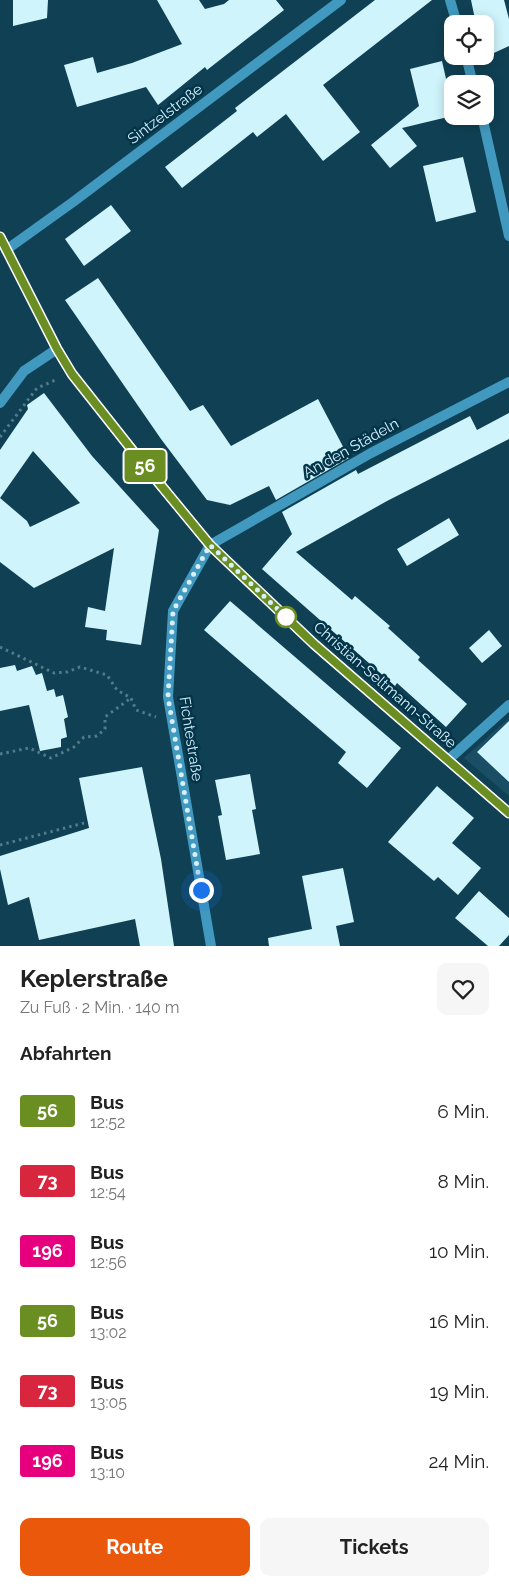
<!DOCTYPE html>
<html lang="de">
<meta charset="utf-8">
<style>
body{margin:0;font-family:Raleway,sans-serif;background:#f6f6f6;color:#222;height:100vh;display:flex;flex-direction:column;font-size:19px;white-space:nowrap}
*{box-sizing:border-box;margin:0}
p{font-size:16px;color:#767676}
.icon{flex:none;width:28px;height:28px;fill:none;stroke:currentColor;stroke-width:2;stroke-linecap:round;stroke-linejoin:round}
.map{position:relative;height:946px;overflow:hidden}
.drawer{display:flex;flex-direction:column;background:#fff;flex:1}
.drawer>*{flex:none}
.badge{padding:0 10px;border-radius:4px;font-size:18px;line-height:32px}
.buttons{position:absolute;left:444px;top:15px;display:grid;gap:10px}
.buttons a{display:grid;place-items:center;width:50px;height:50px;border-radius:10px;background:#fff;box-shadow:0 2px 12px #0003;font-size:25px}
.you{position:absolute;width:25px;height:25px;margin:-12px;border:4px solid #fff;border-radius:50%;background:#1a73e8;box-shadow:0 0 0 8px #1a73e833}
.map>.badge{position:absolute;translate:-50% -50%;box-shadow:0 0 0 2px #fff}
h2{padding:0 20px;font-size:19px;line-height:45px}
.round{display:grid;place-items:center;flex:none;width:52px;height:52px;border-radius:10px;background:#f6f6f6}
.headline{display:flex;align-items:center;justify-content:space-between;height:85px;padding:0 20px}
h1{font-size:24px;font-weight:700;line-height:38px}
.cta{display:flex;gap:10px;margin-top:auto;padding:10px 20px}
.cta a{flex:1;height:58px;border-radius:10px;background:#ea580c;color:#fff;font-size:20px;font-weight:700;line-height:58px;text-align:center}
.cta a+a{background:#f6f6f6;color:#222}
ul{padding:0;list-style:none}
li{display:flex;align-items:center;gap:15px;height:70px;padding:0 20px}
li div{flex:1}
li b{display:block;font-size:19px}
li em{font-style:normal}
li .badge{min-width:55px;font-weight:700;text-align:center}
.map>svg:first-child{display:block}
.built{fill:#1a4e64}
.building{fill:#cff4fb;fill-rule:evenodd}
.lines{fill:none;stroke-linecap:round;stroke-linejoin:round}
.path{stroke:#537a8c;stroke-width:3;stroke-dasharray:2.5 4;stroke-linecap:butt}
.minor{stroke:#4299bf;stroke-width:10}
.tertiary{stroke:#4299bf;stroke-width:10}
.secondary{stroke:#4ca4b6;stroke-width:10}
.line-casing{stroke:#fff;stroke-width:11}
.line{stroke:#6b8e23;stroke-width:8}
.walk{stroke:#d8effc;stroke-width:5;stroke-dasharray:0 9}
.stop-dot{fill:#fff;stroke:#6b8e23;stroke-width:2.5}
.labels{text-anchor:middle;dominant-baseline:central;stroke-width:5;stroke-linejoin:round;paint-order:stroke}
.street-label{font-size:15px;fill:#d8effc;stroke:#023549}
</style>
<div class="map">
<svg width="509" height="946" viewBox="0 0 509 946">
<rect width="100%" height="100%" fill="#104054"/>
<path class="built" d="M 509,718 L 509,796 L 464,758 Z"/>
<path class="building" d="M 13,0 L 48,0 L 47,18 L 13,26 Z
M 157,0 L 199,0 L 205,9 L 224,4 L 229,0 L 276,0 L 284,10 L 207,70 L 205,67 L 158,105 L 146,87 L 77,107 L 64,65 L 93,57 L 97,73 L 132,63 L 182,44 Z
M 375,0 L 432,0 L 323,85 L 360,132 L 323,161 L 286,114 L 257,137 L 253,132 L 182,188 L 165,167 L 237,111 L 235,108 Z
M 471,0 L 504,0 L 509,19 L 509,46 L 483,58 L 483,56 L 485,56 L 485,24 L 476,24 Z
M 442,61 L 452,105 L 452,116 L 402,128 L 417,146 L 390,168 L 371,145 L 419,106 L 410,69 Z
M 463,157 L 476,212 L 436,222 L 423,166 Z
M 111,205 L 131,231 L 84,266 L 65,239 Z
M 98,278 L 190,411 L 203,405 L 231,446 L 318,399 L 349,458 L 276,500 L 269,486 L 230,505 L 207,500 L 161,439 L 65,300 Z
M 44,393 L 92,456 L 159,530 L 141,645 L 106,640 L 107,630 L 85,627 L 88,607 L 105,611 L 114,548 L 34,588 L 0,562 L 0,450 L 28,409 L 27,405 ZM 33,451 L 80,503 L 30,527 L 27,521 L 0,498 Z
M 509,413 L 509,439 L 387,501 L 296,552 L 352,600 L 355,596 L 390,626 L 388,628 L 420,657 L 418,660 L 467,704 L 446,727 L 397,683 L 395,686 L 262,569 L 292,534 L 282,512 L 356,470 L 358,474 L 470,416 L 477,430 Z
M 449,518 L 459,535 L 407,566 L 397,549 Z
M 230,601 L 401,748 L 367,788 L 338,763 L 346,752 L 204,630 Z
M 489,630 L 502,646 L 482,663 L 469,648 Z
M 15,665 L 17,671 L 32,666 L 36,675 L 42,673 L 47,691 L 54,689 L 56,697 L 63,695 L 68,717 L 64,719 L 67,737 L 61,739 L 61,747 L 40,751 L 29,705 L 0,711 L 0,668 Z
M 509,721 L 509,782 L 477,752 Z
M 142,767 L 161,859 L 174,946 L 140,946 L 135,919 L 39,940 L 29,897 L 8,905 L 0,869 L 0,856 L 89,828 L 79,778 Z
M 250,774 L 256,809 L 252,810 L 260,854 L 226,860 L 218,816 L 222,815 L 215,780 Z
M 437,786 L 474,818 L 452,843 L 481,868 L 458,895 L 438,877 L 434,881 L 388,842 Z
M 343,868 L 354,922 L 336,926 L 340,946 L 269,946 L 268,938 L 312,929 L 302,876 Z
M 479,891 L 509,918 L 509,935 L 499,946 L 488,946 L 455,918 Z"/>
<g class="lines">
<path class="path" d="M 0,437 L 37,388 L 58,379
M 0,647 L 54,673 L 67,672 L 80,667 L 107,675 L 117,690 L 131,698 L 136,710 L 156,717
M 0,754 L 29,748 L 51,758 L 74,747 L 84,737 L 97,736 L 105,729 L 105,717 L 131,698
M 0,845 L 88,822"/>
<path class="minor" d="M 450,0 L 457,24
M 466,56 L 473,84
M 482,116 L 509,236
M 448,760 L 509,705
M 211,946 L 168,697 L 173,611 L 210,545 L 371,453 L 509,382"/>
<path class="tertiary" d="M 6,250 L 73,202 L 341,0
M 0,403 L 24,371 L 57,349"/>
<path class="secondary" d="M 0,237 L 57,349 L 72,374 L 140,460 L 210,545 L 314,644 L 509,813"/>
</g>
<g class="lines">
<g class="line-casing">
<path id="line" d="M 0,237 L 57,349 L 72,374 L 140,460 L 210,545 L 314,644 L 509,813"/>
</g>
<use href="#line" class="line"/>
<path class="walk" d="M 201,890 L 168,697 L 173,611 L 210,545 L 288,619 L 286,617"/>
</g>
<circle class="stop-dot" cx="286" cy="617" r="10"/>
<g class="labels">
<g class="street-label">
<text transform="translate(165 114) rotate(-37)">Sintzelstraße</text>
<text transform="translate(351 448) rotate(-29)">An den Städeln</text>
<text transform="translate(385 685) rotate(41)">Christian-Seltmann-Straße</text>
<text transform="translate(191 739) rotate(81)">Fichtestraße</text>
</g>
</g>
</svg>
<div class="buttons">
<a><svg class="icon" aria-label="locate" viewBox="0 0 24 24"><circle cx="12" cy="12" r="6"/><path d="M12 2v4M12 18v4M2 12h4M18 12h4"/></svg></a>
<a><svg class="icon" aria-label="layers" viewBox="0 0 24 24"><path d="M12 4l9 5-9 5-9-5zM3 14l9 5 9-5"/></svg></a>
</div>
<div class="you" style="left:201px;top:890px"></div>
<b class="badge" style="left:145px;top:466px;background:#6b8e23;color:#fff">56</b>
</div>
<section class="drawer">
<div class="headline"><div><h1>Keplerstraße</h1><p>Zu Fuß · 2 Min. · 140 m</p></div><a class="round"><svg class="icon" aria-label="heart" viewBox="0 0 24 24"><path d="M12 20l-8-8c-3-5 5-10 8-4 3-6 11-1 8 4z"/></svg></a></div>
<h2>Abfahrten</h2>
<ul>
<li><span class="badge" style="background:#6b8e23;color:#fff">56</span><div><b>Bus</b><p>12:52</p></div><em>6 Min.</em></li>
<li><span class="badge" style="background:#d7263d;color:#fff">73</span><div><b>Bus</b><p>12:54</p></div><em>8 Min.</em></li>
<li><span class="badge" style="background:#e6007e;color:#fff">196</span><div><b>Bus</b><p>12:56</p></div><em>10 Min.</em></li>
<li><span class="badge" style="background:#6b8e23;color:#fff">56</span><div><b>Bus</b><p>13:02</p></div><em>16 Min.</em></li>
<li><span class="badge" style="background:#d7263d;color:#fff">73</span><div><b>Bus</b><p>13:05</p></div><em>19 Min.</em></li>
<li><span class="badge" style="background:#e6007e;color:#fff">196</span><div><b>Bus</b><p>13:10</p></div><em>24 Min.</em></li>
</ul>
<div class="cta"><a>Route</a><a>Tickets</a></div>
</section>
